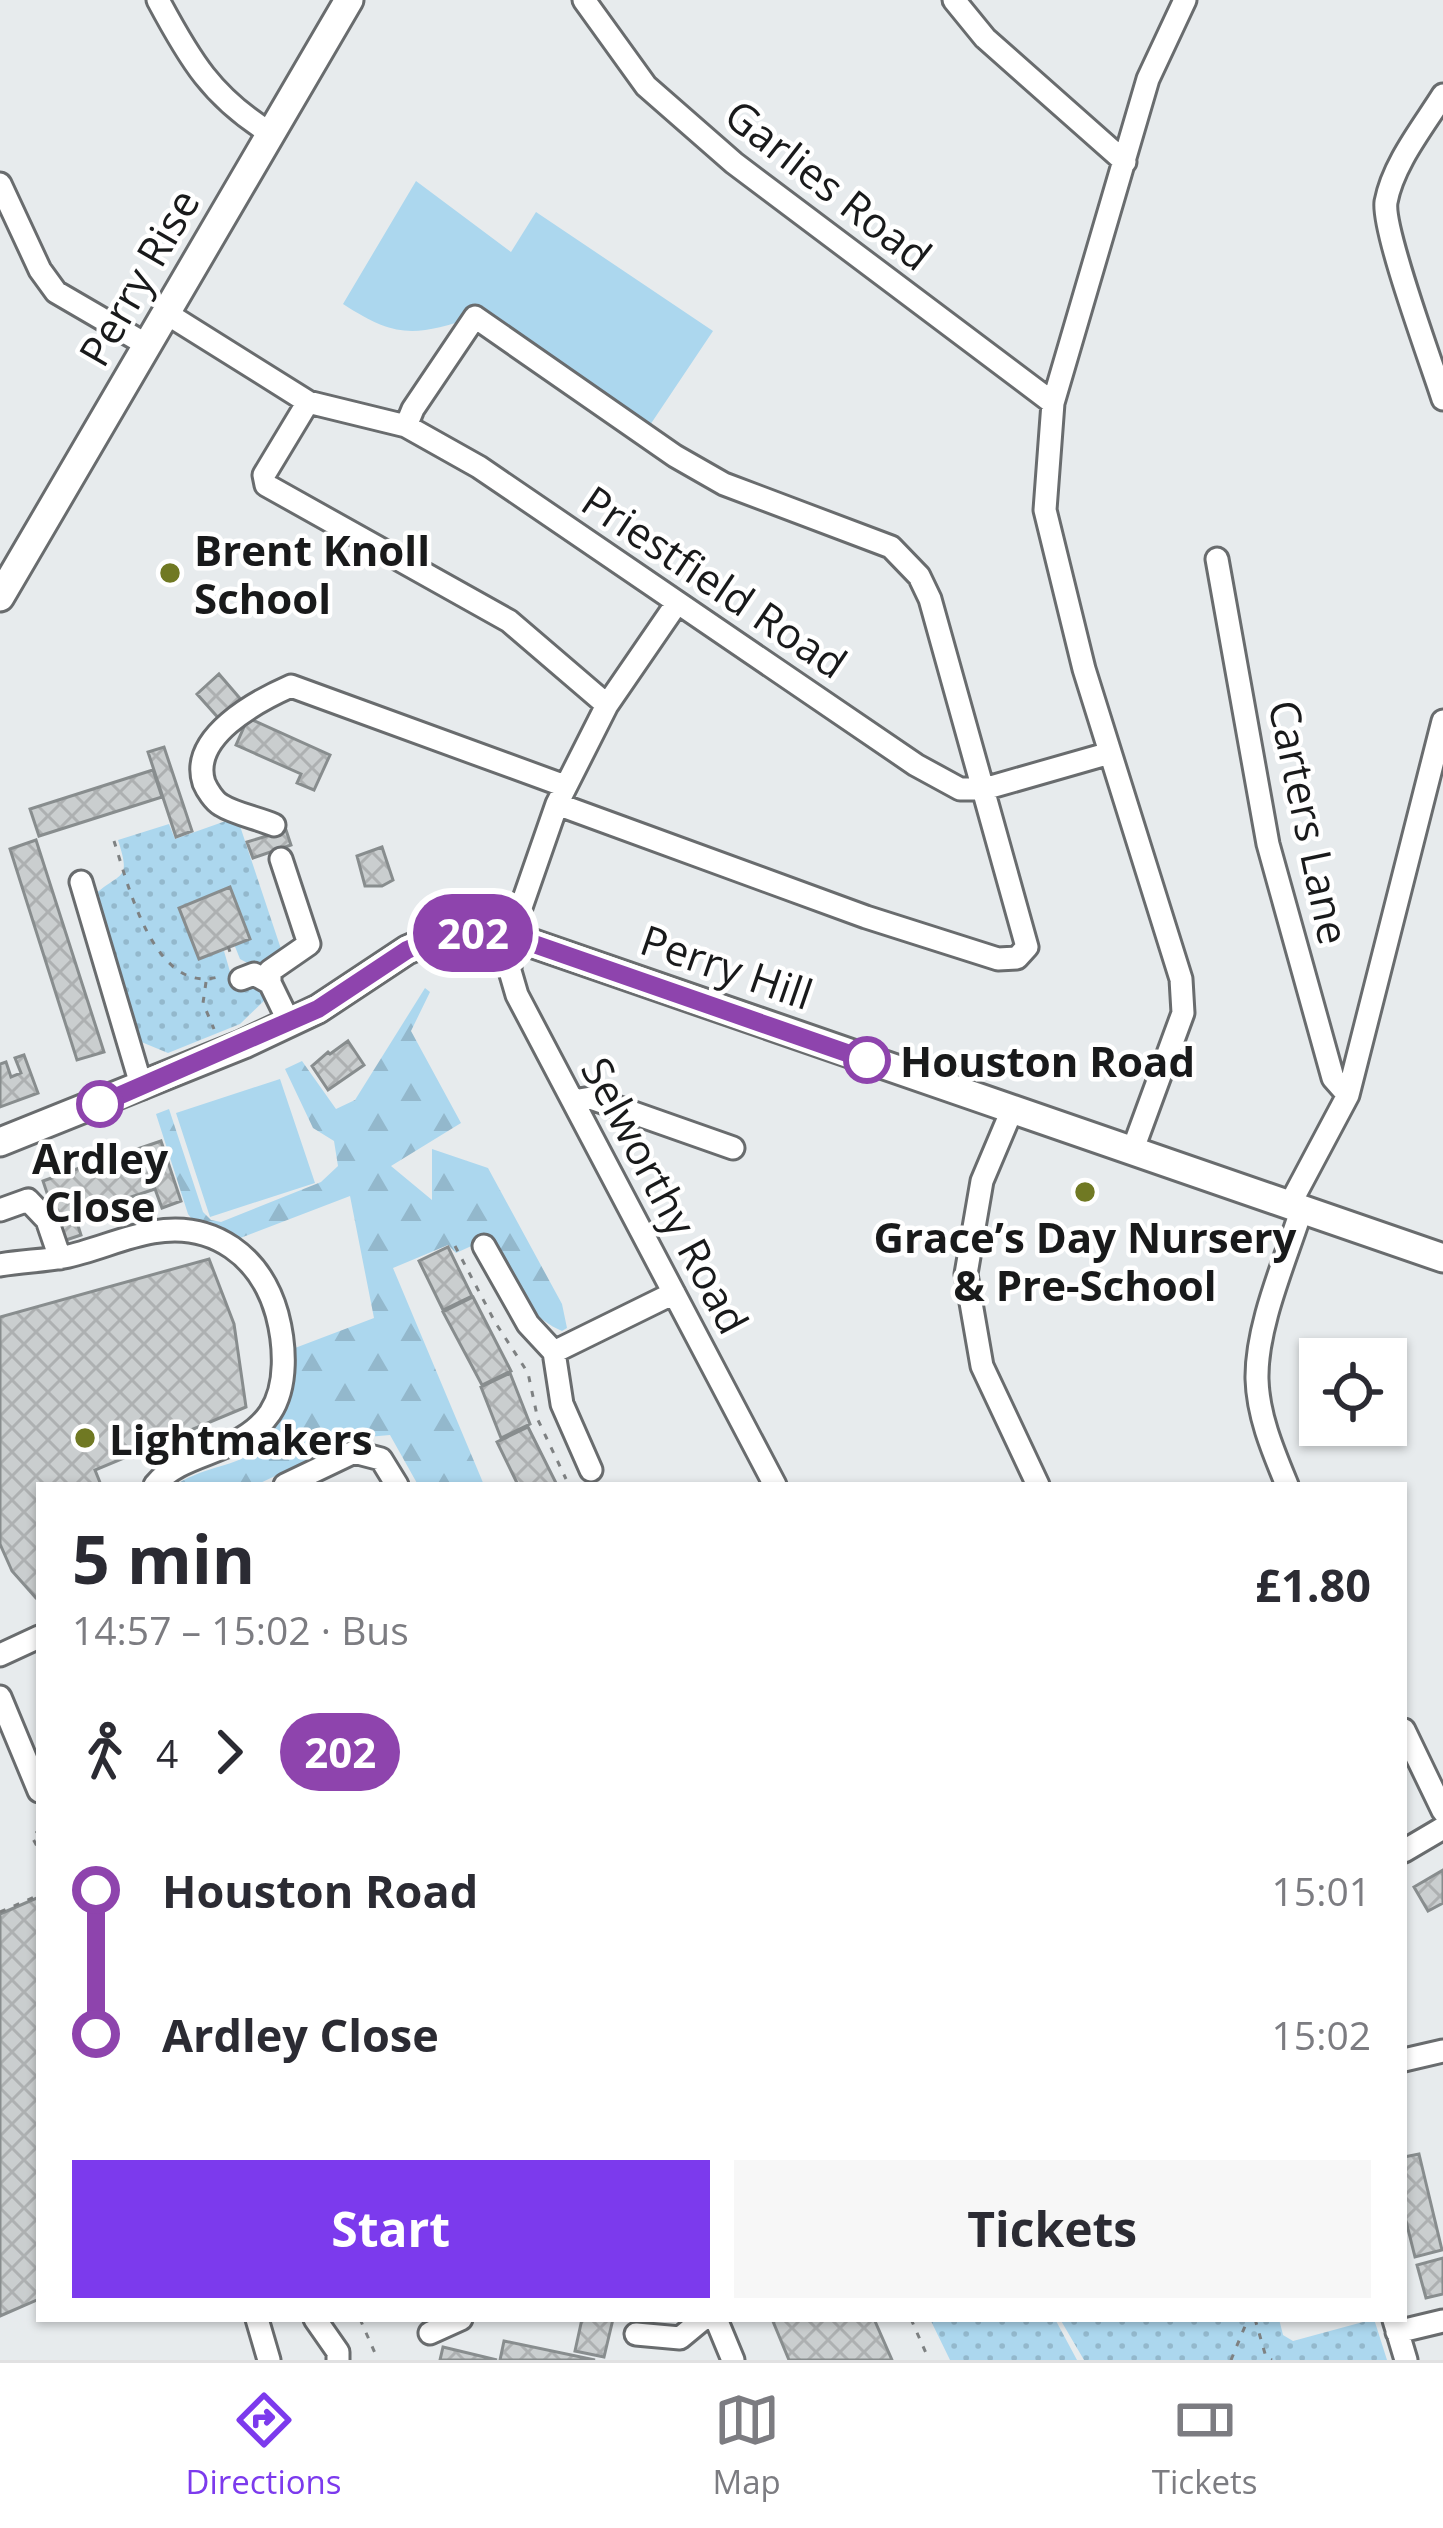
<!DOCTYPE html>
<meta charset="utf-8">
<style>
body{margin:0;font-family:"Open Sans",sans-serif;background:#f7f7f7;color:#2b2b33;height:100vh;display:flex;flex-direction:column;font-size:45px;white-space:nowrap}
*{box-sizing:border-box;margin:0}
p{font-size:39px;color:#7c7c81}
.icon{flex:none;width:66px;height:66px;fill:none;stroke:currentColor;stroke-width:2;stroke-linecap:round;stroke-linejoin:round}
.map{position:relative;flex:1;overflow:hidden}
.details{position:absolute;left:36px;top:1482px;width:1371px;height:840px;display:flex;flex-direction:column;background:#fff;border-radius:0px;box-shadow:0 3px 9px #0004}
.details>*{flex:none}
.badge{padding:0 24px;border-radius:39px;font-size:42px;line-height:78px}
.tools{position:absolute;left:1299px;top:1338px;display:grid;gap:24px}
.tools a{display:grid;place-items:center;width:108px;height:108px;border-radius:0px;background:#fff;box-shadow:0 3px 9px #0004;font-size:60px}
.map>.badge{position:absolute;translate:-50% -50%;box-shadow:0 0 0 6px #fff}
.legs{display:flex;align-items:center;gap:18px;height:132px;padding:0 36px;font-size:39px}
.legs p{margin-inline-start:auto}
.overview{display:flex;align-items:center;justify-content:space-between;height:204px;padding:0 36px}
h1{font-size:66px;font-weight:700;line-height:90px}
.cta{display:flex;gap:24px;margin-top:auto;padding:24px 36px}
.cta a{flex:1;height:138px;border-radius:0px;background:#7c3aed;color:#fff;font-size:48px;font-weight:700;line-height:138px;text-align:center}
.cta a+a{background:#f7f7f7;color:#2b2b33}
ul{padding:0 36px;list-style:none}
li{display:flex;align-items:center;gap:42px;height:144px;font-size:45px}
li i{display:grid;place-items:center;width:18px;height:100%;margin:0 15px;background:currentColor}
li i::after{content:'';width:30px;height:30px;margin:-15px;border:9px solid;border-radius:50%;background:#fff}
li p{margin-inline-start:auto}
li:first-child i{background:linear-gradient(#0000 50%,currentColor 0)}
li:last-child i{background:linear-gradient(currentColor 50%,#0000 0)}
.tabs{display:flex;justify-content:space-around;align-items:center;height:168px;border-top:3px solid #e1e1e2;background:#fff;font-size:33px;color:#7c7c81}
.tabs a{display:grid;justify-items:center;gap:6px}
.tabs .current{color:#7c3aed}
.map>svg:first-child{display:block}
.grass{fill:url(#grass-dots)}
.forest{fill:url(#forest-firs)}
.garden{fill:#acd7ee}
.building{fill:url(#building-cross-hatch);stroke:#888d8e;stroke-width:3}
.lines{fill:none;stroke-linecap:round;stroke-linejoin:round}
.minor-casing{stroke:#696c6e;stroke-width:27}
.major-casing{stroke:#696c6e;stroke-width:33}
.path{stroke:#7e8182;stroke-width:3;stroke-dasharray:6 9;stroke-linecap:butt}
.minor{stroke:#fff;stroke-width:21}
.major{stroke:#fff;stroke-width:27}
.line-1-casing{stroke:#fff;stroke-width:27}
.line-1{stroke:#8e44ad;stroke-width:18}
.poi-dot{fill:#707923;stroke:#fff;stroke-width:4.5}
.stop-1-dot{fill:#fff;stroke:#8e44ad;stroke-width:6}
.labels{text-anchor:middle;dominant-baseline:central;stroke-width:9;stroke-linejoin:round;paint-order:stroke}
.street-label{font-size:42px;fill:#191a1b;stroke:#fff}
.poi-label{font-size:42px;font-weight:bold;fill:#191a1b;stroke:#fff;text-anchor:start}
.stop-label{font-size:42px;font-weight:bold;fill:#191a1b;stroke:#fff;text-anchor:start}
</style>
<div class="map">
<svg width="1443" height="2360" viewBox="0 0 1443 2360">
<defs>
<pattern id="grass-dots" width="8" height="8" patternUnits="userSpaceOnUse" patternTransform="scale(3)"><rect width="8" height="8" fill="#acd7ee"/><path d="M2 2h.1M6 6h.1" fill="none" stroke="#93b8cc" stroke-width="1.8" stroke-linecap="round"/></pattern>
<pattern id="forest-firs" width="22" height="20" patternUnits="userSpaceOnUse" patternTransform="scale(3)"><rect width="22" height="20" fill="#acd7ee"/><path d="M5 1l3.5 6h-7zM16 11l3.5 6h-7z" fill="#93b8cc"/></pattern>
<pattern id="building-cross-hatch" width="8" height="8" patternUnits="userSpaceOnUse" patternTransform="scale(3)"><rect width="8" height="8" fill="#cacecf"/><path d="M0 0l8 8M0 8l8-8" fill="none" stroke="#adb0b1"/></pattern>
</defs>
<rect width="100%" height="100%" fill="#e7ebed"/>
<path class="grass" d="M 237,817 L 281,949 L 262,971 L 240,959 L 234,944 L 250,938 L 230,887 L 179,909 L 199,958 L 224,951 L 235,989 L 253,987 L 267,998 L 240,1024 L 168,1053 L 139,1041 L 94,895 C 122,871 131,881 118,840 L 169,824 L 175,839 Z
M 930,2319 L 1055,2319 L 1077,2360 L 950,2360 Z
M 1060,2319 L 1279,2319 L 1283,2335 L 1293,2341 L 1374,2319 L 1387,2360 L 1084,2360 Z"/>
<path class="forest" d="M 425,988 L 430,992 L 411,1031 L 461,1123 L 391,1166 L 432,1200 L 432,1149 L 488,1168 L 562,1304 L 567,1328 L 562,1331 C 523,1315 508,1274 489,1238 L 456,1253 L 448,1245 L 393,1268 L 484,1485 L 418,1485 L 390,1435 L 356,1438 L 256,1485 L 175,1485 C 223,1456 257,1474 279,1412 C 288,1388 298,1374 295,1348 L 374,1318 L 350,1196 L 235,1240 L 197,1226 L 188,1214 L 156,1114 L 169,1109 L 203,1212 L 211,1220 L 221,1222 L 321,1182 L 338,1166 L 334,1141 L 313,1128 L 285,1069 L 302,1061 L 336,1109 L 355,1100 Z"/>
<path class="garden" d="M 416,181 L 511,252 L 536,212 L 713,331 L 644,434 L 475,317 C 415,336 397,339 343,304 Z
M 280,1079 L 315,1183 L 210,1217 L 176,1113 Z"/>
<path class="building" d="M 219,674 L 243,702 L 222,722 L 197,694 Z
M 248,718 L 330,755 L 314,790 L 297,783 L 301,774 L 236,745 Z
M 164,747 L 192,831 L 176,837 L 148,752 Z
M 153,770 L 162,797 L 39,836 L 30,809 Z
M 286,830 L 291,845 L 253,858 L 247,842 Z
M 36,840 L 104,1052 L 77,1060 L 10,849 Z
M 382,847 L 393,880 L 382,886 L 365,886 L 357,856 Z
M 230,887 L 250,939 L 199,959 L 179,908 Z
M 348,1041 L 364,1065 L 328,1090 L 312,1066 L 328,1052 L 330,1054 Z
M 24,1055 L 38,1093 L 0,1107 L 0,1064 L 6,1062 L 11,1077 L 21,1073 L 15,1058 Z
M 161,1141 L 181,1201 L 162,1208 L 155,1189 L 143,1193 L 75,1216 L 81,1235 L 63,1241 L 43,1181 L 88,1165 L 83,1153 L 109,1144 L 114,1157 Z
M 448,1247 L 472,1296 L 443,1310 L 419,1261 Z
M 209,1259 L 234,1324 L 246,1407 L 95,1470 L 101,1485 L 39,1485 L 39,1597 L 36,1598 L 12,1571 L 0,1544 L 0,1317 Z
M 473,1297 L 511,1371 L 482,1385 L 443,1312 Z
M 510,1373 L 530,1424 L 501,1438 L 481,1387 Z
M 528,1427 L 557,1485 L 518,1485 L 497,1442 Z
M 1443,1870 L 1443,1903 L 1428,1911 L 1414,1887 Z
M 39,1897 L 39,2299 L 0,2316 L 0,1914 Z
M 1419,2154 L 1442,2250 L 1415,2257 L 1404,2213 L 1404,2157 Z
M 1443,2258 L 1443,2294 L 1426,2298 L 1417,2265 Z
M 582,2319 L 613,2319 L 604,2357 L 575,2351 Z
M 772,2319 L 874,2319 L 892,2360 L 789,2360 Z
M 504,2341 L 595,2360 L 500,2360 Z
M 443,2347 L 497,2360 L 440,2360 Z"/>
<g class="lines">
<g class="minor-casing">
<path id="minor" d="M 158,0 C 190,60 212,97 270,133
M 584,0 L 646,86 L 734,163 L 1053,403
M 954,0 L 985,38 L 1125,162
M 1443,95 C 1423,127 1393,164 1386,202 C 1382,230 1432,364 1443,399
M 0,184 L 40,270 L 56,292 L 147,345
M 166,313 L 308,402 L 406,426 L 479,467 L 916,765 L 960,789 L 984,789 L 1110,753
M 308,402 L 264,475 L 266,485 L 509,621 L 607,705
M 406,426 L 413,409 L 475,317 L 675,456 L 724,484 L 891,547 L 919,576 L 930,599 L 1027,947 L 1017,958 L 998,959 L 866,917 L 557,804
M 1217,559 L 1268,844 L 1333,1078 L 1348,1095
M 677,603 L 607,705 L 557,804 L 511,936 L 510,971 L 517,995 L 775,1485
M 274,825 C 258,818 235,814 221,805 C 214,801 207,790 204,783 C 189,737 257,701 291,686 L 565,786
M 281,859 L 309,944 L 270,971 L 270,983 L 289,1022
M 81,882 L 142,1088
M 241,979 L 254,974 L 270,983
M 573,1101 L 591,1098 L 733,1148
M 1012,1110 L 982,1181 L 966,1274 L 982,1366 L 1038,1485
M 1133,1149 L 1183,1013 L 1181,979 L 1084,669 L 1045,510 L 1053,403 L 1148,79 L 1185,0
M 1290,1204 L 1348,1095 L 1443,721
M 0,1210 L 28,1200 L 47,1220 L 60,1258
M 484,1246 L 528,1324 L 554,1352 L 562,1404 L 591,1470
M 0,1265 C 21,1261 43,1261 64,1257 C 94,1251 123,1237 153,1232 C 214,1221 261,1257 277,1314 C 285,1344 288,1386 270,1413 C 240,1456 183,1450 155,1485
M 554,1352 L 674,1293
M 285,1485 L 354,1452 L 381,1459 L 397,1485
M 1287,1485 C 1273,1451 1258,1416 1257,1379 C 1256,1325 1286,1259 1302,1208
M 0,1655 L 39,1637
M 0,1697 L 39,1791
M 1404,1730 L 1443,1811
M 1404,1851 L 1443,1828
M 1404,2060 L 1443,2051
M 257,2319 L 269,2360
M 315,2319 L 338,2352 L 338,2360
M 716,2319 L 733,2360
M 1394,2320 L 1406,2360
M 1397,2332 L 1443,2321
M 430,2333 L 461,2319
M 636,2334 L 680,2338 L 703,2319"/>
</g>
<g class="major-casing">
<path id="major" d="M 0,597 L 349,0
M 0,1142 L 244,1044 L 318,1009 L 407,950 L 442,935 L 511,936 L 1443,1258"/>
</g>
<path class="path" d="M 114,841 C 128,884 154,995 218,977
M 228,946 L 232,958
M 206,982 L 203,1003 L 214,1029
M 455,1246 L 495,1322 L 528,1373 L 538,1420 L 566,1479
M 39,1836 L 37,1832 L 32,1837 L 39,1850
M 0,1912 L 39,1895
M 360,2319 L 378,2360
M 911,2319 L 929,2360
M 1255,2319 L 1266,2357 L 1272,2360
M 1231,2360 L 1248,2319"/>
<use href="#minor" class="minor"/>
<use href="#major" class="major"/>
</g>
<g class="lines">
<g class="line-1-casing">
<path id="line-1" d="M 100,1104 L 318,1009 L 407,950 L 442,935 L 511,936 L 867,1060"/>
</g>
<use href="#line-1" class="line-1"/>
</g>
<g class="poi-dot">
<circle cx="170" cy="573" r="12"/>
<circle cx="1085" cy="1192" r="12"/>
<circle cx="85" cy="1438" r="12"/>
</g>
<g class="stop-1-dot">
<circle cx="867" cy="1060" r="21"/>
<circle cx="100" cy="1104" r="21"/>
</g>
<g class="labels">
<g class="street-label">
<text transform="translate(829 184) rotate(38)">Garlies Road</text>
<text transform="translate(138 277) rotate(-60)">Perry Rise</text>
<text transform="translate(715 581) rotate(34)">Priestfield Road</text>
<text transform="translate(1310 822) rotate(78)">Carters Lane</text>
<text transform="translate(727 966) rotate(19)">Perry Hill</text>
<text transform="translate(666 1195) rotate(62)">Selworthy Road</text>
</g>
<g class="poi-label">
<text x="194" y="549">Brent Knoll<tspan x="194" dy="48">School</tspan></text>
<text x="1085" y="1236" text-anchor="middle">Grace’s Day Nursery<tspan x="1085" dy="48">&amp; Pre-School</tspan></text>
<text x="109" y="1438">Lightmakers</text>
</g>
<g class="stop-label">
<text x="900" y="1060">Houston Road</text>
<text x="100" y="1157" text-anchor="middle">Ardley<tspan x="100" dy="48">Close</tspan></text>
</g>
</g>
</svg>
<div class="tools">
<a><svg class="icon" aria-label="locate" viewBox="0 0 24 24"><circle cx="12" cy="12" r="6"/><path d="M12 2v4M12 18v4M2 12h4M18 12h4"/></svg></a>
</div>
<b class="badge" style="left:473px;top:933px;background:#8e44ad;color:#fff">202</b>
<section class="details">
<div class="overview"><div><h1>5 min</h1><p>14:57 – 15:02 · Bus</p></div><b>£1.80</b></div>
<div class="legs"><svg class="icon" aria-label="walk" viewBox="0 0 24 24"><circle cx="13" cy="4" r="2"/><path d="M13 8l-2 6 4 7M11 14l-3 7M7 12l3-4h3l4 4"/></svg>4<svg class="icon" aria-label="forward" viewBox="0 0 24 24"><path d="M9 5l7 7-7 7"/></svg><b class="badge" style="background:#8e44ad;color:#fff">202</b></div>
<ul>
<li><i style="color:#8e44ad"></i><b>Houston Road</b><p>15:01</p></li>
<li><i style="color:#8e44ad"></i><b>Ardley Close</b><p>15:02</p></li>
</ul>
<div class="cta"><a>Start</a><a>Tickets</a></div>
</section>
</div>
<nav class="tabs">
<a class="current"><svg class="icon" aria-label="directions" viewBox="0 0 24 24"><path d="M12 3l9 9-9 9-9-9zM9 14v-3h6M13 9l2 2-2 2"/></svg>Directions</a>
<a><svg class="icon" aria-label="map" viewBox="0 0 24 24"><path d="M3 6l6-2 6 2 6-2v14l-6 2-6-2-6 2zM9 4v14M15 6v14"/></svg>Map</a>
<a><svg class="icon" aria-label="tickets" viewBox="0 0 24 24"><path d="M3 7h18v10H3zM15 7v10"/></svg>Tickets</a>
</nav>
